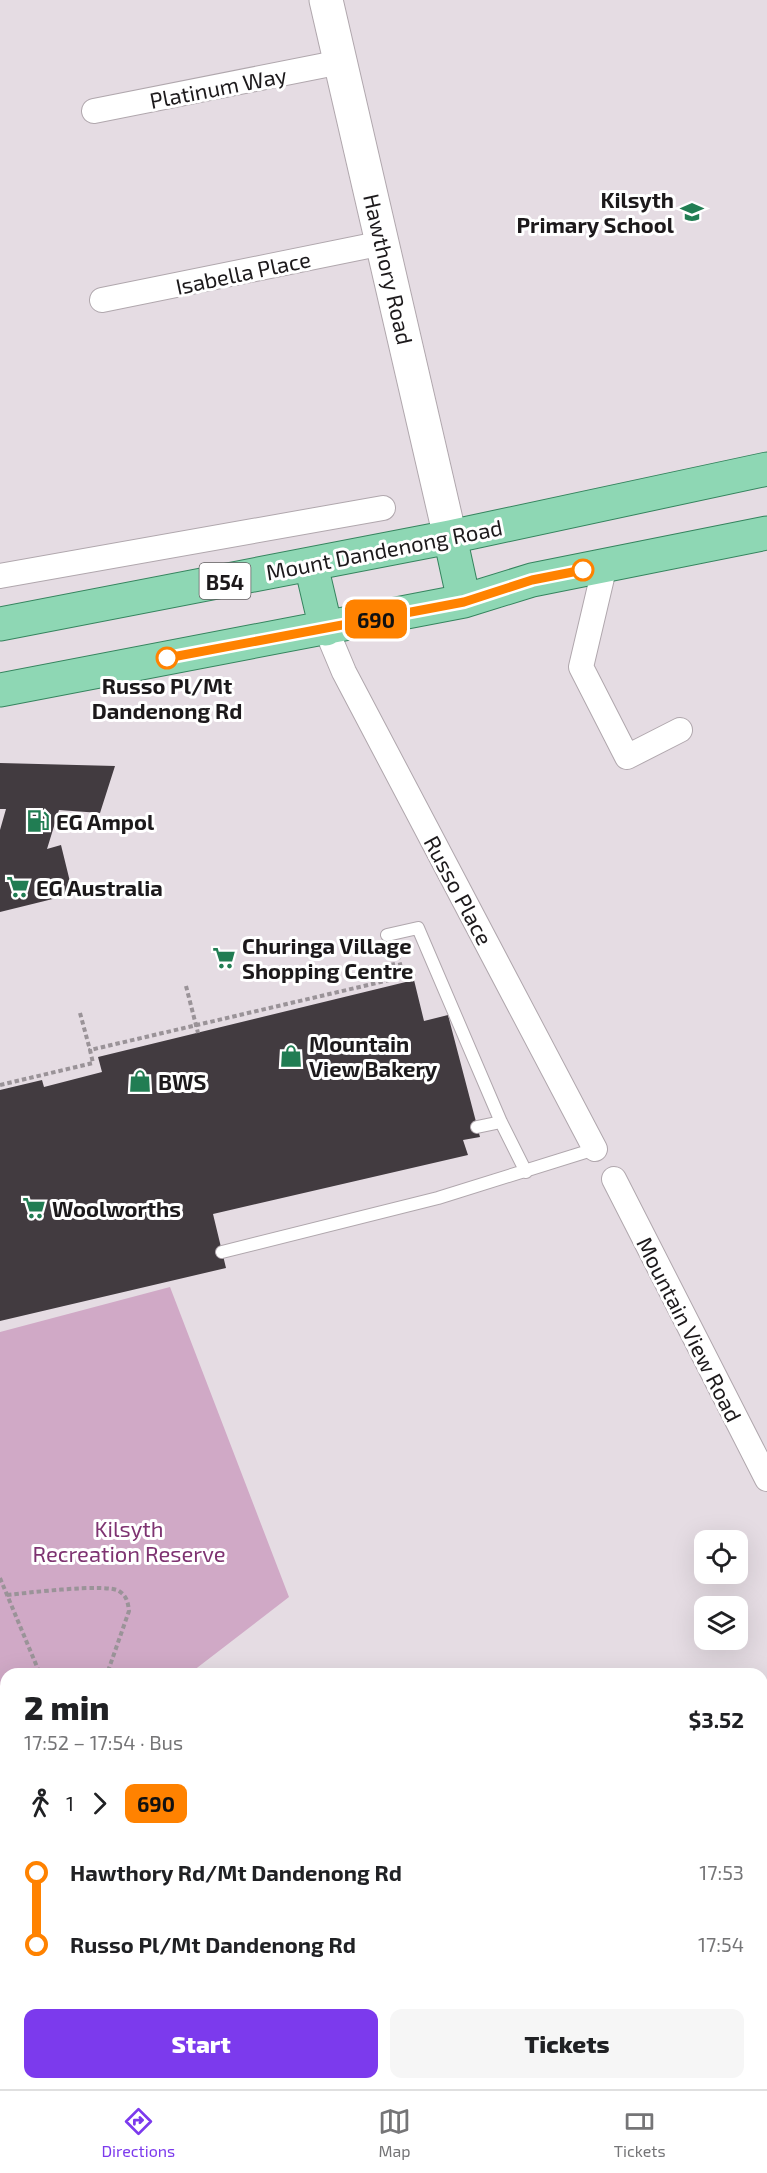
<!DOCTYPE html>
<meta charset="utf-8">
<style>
body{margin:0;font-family:"Exo 2",sans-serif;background:#f6f6f6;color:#202124;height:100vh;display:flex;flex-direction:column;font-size:22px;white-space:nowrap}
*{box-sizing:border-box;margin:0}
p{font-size:20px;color:#757577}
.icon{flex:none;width:33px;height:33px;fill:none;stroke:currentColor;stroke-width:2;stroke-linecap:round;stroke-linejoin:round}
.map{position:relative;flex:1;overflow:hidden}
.panel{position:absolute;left:0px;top:1668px;width:768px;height:422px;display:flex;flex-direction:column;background:#fff;border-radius:18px 18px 0 0;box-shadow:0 6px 24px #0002}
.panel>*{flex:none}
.badge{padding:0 12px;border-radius:9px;font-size:21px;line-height:39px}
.tools{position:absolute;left:694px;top:1530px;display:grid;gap:12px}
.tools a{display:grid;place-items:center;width:54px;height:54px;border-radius:12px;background:#fff;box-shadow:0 6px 24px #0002;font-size:30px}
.map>.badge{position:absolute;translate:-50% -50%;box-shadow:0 0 0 3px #fff}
.legs{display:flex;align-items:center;gap:9px;height:66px;padding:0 24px;font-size:20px}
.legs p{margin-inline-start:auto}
.headline{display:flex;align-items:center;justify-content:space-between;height:102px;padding:0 24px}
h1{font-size:33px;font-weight:800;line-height:45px}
.button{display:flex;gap:12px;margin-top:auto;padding:12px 24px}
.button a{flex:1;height:69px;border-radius:12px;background:#7c3aed;color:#fff;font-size:24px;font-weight:800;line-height:69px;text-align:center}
.button a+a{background:#f6f6f6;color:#202124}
ul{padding:0 24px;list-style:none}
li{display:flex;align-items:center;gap:21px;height:72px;font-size:22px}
li i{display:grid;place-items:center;width:9px;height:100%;margin:0 8px;background:currentColor}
li i::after{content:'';width:15px;height:15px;margin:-8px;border:4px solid;border-radius:50%;background:#fff}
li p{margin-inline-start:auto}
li:first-child i{background:linear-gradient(#0000 50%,currentColor 0)}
li:last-child i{background:linear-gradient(currentColor 50%,#0000 0)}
.dock{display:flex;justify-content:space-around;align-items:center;height:84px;border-top:2px solid #e0e0e0;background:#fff;font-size:16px;color:#757577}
.dock a{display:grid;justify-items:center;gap:3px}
.dock .selected{color:#7c3aed}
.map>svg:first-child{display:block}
.green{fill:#d0a9c6}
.building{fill:#423b40}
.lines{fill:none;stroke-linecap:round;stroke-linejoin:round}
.service-casing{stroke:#b0a7ad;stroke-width:14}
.minor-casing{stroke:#b0a7ad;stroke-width:26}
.secondary-casing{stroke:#b0a7ad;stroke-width:35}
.primary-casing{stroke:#35845e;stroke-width:35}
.path{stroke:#9a9398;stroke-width:4;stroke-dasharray:4.5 3;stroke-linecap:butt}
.service{stroke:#fff;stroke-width:12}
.minor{stroke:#fff;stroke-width:24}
.secondary{stroke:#fff;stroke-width:33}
.primary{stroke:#8ed7b4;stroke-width:33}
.line-1-casing{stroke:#fff;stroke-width:14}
.line-1{stroke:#ff8200;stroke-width:9}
.stop-1-dot{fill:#fff;stroke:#ff8200;stroke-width:3}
.labels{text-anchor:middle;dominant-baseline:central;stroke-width:6;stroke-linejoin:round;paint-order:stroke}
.shield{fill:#fff;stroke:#605e5f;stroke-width:1.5}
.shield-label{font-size:21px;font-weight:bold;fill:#1c191b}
.street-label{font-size:22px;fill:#1c191b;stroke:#fff}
.poi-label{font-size:22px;font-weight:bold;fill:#1c191b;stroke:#fff;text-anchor:start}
.stop-label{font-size:22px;font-weight:bold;fill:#1c191b;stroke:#fff}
.park-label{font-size:22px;fill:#7e3371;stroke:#fff}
</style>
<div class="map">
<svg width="767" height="2089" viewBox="0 0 767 2089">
<rect width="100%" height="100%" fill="#e5dce3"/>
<path class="green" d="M 170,1287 L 289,1597 L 189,1674 L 6,1674 L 6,1813 L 0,1818 L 0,1332 Z"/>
<path class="building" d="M 0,763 L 115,766 L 100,813 L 59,810 L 47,849 L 61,845 L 73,894 L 0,912 L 0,830 L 6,809 L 0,809 Z
M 414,980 L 424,1021 L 448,1015 L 480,1137 L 463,1140 L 468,1155 L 213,1214 L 226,1268 L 0,1321 L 0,1090 L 42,1080 L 44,1087 L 102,1072 L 98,1057 Z"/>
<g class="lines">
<g class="service-casing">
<path id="service" d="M 387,935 L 418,928 L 501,1122 L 526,1172
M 477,1127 L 501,1122
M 222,1252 L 438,1198 L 595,1149
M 762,1732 L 767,1730"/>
</g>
<g class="minor-casing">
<path id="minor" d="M 94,111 L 341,62
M 102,300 L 383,243
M 605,565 L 581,667 L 627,757 L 680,730
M 0,576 L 383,508
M 326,629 L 344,672 L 595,1149
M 614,1179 L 767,1479
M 260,2084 L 263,2089
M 0,2086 L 6,2081"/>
</g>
<g class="secondary-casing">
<path id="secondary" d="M 326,0 L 450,537"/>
</g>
<g class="primary-casing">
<path id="primary" d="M 450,537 L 464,601
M 311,565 L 326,629
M 0,624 L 450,537 L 767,469
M 0,690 L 464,601 L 532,580 L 767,533"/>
</g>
<path class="path" d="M 391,955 L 395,973 L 402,971 L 397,953
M 186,986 L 198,1033
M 80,1013 L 90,1050
M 0,1085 L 93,1063 L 90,1050 L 415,974
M 0,1578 L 40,1674
M 7,1595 C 26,1593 107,1583 119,1591 C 127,1596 128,1603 129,1611 L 107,1674"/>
<use href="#service" class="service"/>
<use href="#minor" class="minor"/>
<use href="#secondary" class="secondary"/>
<use href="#primary" class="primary"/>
</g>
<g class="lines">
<g class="line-1-casing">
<path id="line-1" d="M 167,658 L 464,602 L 532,580 L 583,570"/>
</g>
<use href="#line-1" class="line-1"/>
</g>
<defs>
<g id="school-bare" transform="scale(1.8)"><path d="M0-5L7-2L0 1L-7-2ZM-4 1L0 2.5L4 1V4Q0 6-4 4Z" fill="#217d53" stroke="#fff" stroke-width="2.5" paint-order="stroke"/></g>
<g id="fuel-bare" transform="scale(1.8)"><path d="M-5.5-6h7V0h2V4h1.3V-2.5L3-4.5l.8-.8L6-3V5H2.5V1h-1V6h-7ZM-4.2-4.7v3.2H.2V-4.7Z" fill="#217d53" stroke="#fff" stroke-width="2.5" paint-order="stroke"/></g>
<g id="supermarket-bare" transform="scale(1.8)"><path d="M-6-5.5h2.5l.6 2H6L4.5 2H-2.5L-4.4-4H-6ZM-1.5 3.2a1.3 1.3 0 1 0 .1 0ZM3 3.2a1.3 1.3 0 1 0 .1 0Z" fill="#217d53" stroke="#fff" stroke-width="2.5" paint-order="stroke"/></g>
<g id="shop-bare" transform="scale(1.8)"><path d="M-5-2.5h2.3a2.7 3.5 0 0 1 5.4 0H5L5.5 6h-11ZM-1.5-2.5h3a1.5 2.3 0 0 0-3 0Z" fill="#217d53" stroke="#fff" stroke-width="2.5" paint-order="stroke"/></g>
</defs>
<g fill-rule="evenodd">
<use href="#school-bare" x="692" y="212"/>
<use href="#fuel-bare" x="38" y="821"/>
<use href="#supermarket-bare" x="18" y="887"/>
<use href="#supermarket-bare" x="224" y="958"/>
<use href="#shop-bare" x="291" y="1056"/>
<use href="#shop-bare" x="140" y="1081"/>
<use href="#supermarket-bare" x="34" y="1208"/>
</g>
<g class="stop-1-dot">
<circle cx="583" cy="570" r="10"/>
<circle cx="167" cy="658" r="10"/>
</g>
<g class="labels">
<rect class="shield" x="199.5" y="563" width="51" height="36" rx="4.5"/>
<g class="shield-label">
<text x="225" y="581">B54</text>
</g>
<g class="street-label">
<text transform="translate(218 87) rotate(-11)">Platinum Way</text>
<text transform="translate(389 269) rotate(77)">Hawthory Road</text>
<text transform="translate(243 272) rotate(-12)">Isabella Place</text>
<text transform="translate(384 549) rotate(-11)">Mount Dandenong Road</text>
<text transform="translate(459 890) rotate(62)">Russo Place</text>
<text transform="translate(690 1329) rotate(63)">Mountain View Road</text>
</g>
<g class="poi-label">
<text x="674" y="199" text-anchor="end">Kilsyth<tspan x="674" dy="25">Primary School</tspan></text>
<text x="56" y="821">EG Ampol</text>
<text x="36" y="887">EG Australia</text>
<text x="242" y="945">Churinga Village<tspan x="242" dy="25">Shopping Centre</tspan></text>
<text x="309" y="1043">Mountain<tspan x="309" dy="25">View Bakery</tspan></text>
<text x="158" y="1081">BWS</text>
<text x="52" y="1208">Woolworths</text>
</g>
<g class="stop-label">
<text x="167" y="685">Russo Pl/Mt<tspan x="167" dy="25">Dandenong Rd</tspan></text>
</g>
<g class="park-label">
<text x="129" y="1528">Kilsyth<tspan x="129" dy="25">Recreation Reserve</tspan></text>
</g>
</g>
</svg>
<div class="tools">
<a><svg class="icon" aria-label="locate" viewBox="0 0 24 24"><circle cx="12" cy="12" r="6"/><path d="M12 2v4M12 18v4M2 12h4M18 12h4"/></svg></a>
<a><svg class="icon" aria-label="layers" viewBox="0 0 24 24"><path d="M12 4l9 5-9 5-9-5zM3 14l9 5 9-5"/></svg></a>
</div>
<b class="badge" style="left:376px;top:619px;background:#ff8200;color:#111">690</b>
<section class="panel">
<div class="headline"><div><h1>2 min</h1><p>17:52 – 17:54 · Bus</p></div><b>$3.52</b></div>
<div class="legs"><svg class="icon" aria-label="walk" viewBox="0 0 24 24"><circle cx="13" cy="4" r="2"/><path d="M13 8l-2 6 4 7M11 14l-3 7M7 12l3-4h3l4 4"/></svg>1<svg class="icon" aria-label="forward" viewBox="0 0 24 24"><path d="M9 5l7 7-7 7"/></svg><b class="badge" style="background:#ff8200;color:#111">690</b></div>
<ul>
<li><i style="color:#ff8200"></i><b>Hawthory Rd/Mt Dandenong Rd</b><p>17:53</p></li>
<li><i style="color:#ff8200"></i><b>Russo Pl/Mt Dandenong Rd</b><p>17:54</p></li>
</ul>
<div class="button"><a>Start</a><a>Tickets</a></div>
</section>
</div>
<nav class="dock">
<a class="selected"><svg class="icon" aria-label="directions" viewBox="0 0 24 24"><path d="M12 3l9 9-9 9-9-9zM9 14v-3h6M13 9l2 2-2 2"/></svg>Directions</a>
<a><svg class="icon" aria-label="map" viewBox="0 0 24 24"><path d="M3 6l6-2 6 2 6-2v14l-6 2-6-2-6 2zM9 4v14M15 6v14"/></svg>Map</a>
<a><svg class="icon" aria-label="tickets" viewBox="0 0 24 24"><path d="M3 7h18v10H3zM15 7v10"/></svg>Tickets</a>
</nav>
